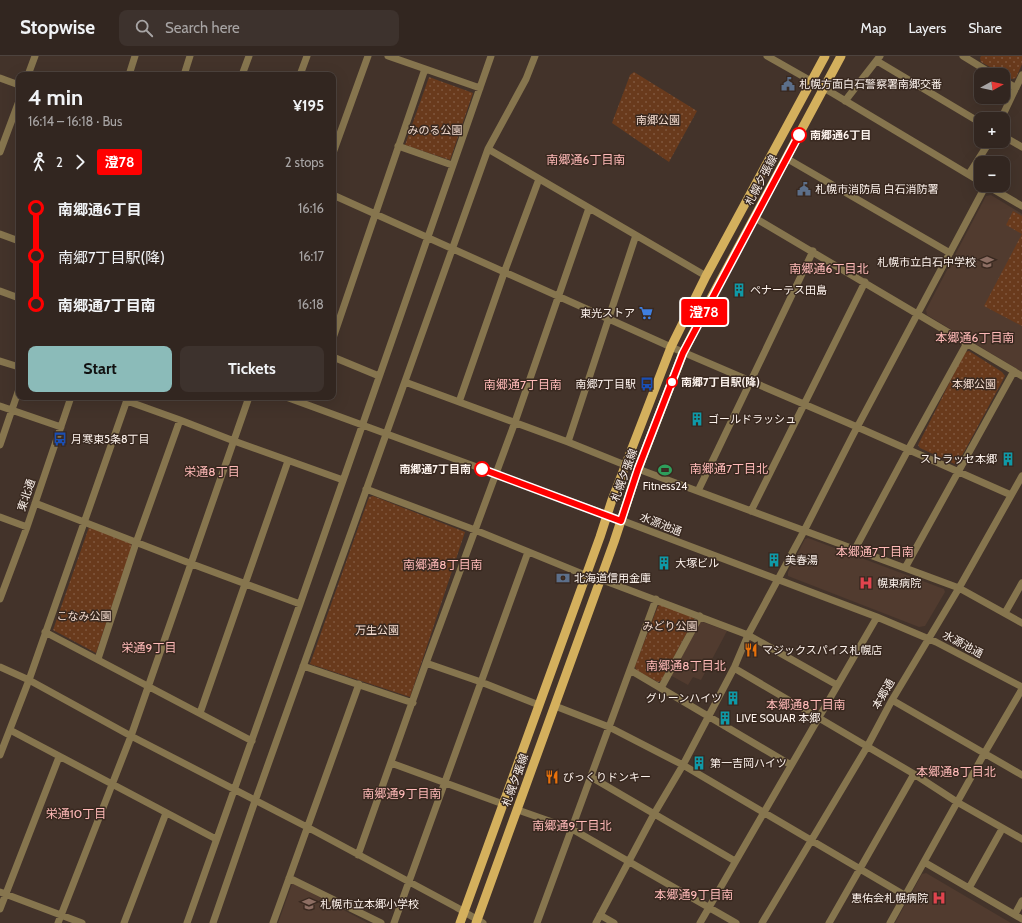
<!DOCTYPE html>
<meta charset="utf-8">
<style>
body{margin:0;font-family:Cabin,"Noto Sans JP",sans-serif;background:#3d322d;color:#f1f3f6;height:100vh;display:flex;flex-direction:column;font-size:15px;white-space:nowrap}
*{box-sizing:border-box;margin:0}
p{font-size:13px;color:#a8a5a5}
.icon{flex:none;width:22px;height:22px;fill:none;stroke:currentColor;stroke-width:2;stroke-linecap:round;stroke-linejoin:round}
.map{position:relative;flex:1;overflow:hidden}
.details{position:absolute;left:16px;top:16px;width:320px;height:328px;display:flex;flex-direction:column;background:#322620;border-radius:8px;box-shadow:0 4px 16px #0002,0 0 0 1px #4d433e}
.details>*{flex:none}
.badge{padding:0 8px;border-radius:3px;font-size:14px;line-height:26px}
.needle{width:26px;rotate:82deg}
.controls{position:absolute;left:974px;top:12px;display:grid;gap:8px}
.controls a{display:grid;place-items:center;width:36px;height:36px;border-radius:8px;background:#322620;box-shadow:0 4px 16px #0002,0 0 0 1px #4d433e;font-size:20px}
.map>.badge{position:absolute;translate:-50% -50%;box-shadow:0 0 0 2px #fff}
.legs{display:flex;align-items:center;gap:6px;height:44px;padding:0 12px;font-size:13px}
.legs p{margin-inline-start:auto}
.summary{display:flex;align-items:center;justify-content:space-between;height:68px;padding:0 12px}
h1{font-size:22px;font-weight:800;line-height:30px}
.primary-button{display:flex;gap:8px;margin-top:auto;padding:8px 12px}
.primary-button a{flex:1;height:46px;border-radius:8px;background:#8bbbb9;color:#111;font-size:16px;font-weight:800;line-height:46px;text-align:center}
.primary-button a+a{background:#3d322d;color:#f1f3f6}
ul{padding:0 12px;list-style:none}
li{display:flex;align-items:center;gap:14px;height:48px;font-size:15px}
li i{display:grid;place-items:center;width:6px;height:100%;margin:0 5px;background:currentColor}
li i::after{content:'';width:10px;height:10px;margin:-5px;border:3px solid;border-radius:50%;background:#322620}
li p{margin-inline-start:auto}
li:first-child i{background:linear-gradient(#0000 50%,currentColor 0)}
li:last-child i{background:linear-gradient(currentColor 50%,#0000 0)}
header{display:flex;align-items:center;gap:24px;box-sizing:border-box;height:56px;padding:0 20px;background:#322620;border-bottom:1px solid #4d433e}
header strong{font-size:19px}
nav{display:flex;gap:22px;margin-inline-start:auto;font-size:14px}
.search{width:280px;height:36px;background:#3d322d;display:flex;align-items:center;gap:10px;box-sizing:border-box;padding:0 14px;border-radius:8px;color:#a8a5a5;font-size:15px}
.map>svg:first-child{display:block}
.built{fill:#513b2f}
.park{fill:url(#park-dots)}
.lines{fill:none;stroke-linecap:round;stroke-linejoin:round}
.minor{stroke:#86754e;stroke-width:7}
.major{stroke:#d4b05d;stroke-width:9}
.line-1-casing{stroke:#fff;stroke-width:9}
.line-1{stroke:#f00;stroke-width:6}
.stop-1-dot{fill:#fff;stroke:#f00;stroke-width:2}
.labels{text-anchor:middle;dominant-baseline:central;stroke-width:3;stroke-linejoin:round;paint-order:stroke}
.poi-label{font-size:11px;fill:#fdf3ed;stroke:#392920;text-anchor:start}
.park-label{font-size:11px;fill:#f4dccf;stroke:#392920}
.stop-label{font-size:11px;font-weight:bold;fill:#fdf3ed;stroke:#392920;text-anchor:start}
.street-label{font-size:11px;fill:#fdf3ed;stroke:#392920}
.neighbourhood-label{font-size:12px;fill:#ffbab8;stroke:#392920}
</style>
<header>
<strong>Stopwise</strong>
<div class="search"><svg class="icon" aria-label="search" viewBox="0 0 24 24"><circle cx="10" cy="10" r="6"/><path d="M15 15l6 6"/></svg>Search here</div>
<nav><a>Map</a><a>Layers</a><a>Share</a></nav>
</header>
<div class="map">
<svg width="1022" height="867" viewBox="0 0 1022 867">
<defs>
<pattern id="park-dots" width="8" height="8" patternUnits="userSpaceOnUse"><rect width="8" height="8" fill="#693a1c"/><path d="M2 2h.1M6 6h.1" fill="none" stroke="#7f573d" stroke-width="1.8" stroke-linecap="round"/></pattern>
</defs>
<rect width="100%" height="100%" fill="#43332a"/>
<path class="built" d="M 991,139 L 1022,158 L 1022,316 L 927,259 L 926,254 L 986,140 Z
M 808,482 L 944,533 L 945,536 L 925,570 L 919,571 L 788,520 L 788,516 L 805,483 Z
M 700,565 L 727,575 L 701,624 L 693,621 L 688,629 L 670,619 Z
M 926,817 L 1011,867 L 895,867 L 922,818 Z
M 292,828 L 295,828 L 368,867 L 278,867 Z"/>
<path class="park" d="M 981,0 L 1022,0 L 1022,8 L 1016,22 L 1012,23 L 981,6 L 980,2 Z
M 634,16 L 697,55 L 669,106 L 612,67 L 630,19 Z
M 429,21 L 473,37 L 450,104 L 405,89 Z
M 1013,155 L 1022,160 L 1022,270 L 984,250 L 1022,178 L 1006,169 Z
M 969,295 L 1002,316 L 1005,320 L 957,409 L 920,392 L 918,389 L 965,296 Z
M 373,440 L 465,476 L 410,641 L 310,608 L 369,441 Z
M 89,471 L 130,487 L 132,490 L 96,597 L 53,574 Z
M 662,547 L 695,561 L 661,625 L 658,626 L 636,614 L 635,610 L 658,550 Z"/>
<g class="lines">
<path class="minor" d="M 388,0 L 480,32
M 767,0 L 834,38 L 981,126
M 963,0 L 994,19
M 877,5 L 981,67
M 28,19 L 35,0
M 129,19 L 135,0
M 184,19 L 190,0
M 242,19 L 249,0
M 300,19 L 307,0
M 0,22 L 19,29
M 1003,24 L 1016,32
M 845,45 L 880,0
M 1001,63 L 1022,19
M 1003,80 L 1022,91
M 398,90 L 452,109
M 488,93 L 706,220
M 0,96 L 19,45
M 333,97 L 368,0
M 786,102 L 950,197
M 969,118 L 990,85
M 986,129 L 1022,150
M 333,139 L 671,291 L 848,367 L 1011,439
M 755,162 L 1022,320
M 0,178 L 19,185
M 0,235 L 19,242
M 333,282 L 425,13
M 333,301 L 379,320
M 0,305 L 19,311
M 405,326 L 568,386 L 625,409
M 286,341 L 597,455 L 877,561 L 936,586 L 1022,631
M 127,345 L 180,364 L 234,385 L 343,424
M 459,346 L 504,217 L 539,123
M 0,350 L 61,371
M 568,386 L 636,179
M 0,389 L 19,333
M 638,413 L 959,532 L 1022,567
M 366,433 L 475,474 L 585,519
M 698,435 L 813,195
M 35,447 L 192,508 L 300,548
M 751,455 L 865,226
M 0,461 L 27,471
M 855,493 L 908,394 L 967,287
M 905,512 L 1014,315
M 600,523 L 748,579 L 837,629
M 0,543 L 27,471 L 71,341
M 1005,557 L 1022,527
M 45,576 L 252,685
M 98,603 L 136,487 L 180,364
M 426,607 L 481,626 L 539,649
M 303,610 L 413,647
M 0,611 L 29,624 L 131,680 L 307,771 L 456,851 L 483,867
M 734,612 L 914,718 L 957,746 L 1022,783
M 630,614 L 791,709
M 661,632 L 700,560
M 892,644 L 1022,719
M 555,650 L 609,671 L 683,709 L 906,840
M 200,657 L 288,405
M 10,674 L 216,783
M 0,699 L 29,624 L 128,341
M 391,707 L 503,748
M 591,721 L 735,805
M 518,754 L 572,773 L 736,867
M 358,799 L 426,607 L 515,366 L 589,152
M 924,806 L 1022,863
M 289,822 L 381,867
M 969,832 L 1002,773
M 0,836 L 82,867
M 0,853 L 59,701
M 1015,858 L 1022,845
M 600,859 L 614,867
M 58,867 L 131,680 L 249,341
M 124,867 L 166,757
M 187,867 L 300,548 L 491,0
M 213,867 L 255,745 L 488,93 L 526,23 L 535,0
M 273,867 L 359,628
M 394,867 L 528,496
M 537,867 L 656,543
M 596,867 L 654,758 L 683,709 L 734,612 L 748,579 L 804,475 L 853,379 L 986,129
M 700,867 L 877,561
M 762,867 L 867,691 L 892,644 L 959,532 L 1022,420
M 829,867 L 914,718
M 890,867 L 984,698 L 1022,633"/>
<path class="major" d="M 460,867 L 600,481 L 612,444 L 671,291 L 706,220 L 825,0
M 476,867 L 614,486 L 638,413 L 683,297 L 710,244 L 841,0"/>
</g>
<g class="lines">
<g class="line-1-casing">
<path id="line-1" d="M 482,413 L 621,465 L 638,413 L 683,297 L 799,79"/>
</g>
<use href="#line-1" class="line-1"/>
</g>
<defs>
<g id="civic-bare" transform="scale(1.08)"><path d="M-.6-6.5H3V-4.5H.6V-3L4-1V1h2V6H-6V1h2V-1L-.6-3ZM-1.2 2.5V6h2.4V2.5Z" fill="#5c6f8a" stroke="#392920" stroke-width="2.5" paint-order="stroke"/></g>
<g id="school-bare" transform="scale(1.08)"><path d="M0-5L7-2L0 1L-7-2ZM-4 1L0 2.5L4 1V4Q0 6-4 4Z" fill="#8d6e63" stroke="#392920" stroke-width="2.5" paint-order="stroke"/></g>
<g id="building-bare" transform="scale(1.08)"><path d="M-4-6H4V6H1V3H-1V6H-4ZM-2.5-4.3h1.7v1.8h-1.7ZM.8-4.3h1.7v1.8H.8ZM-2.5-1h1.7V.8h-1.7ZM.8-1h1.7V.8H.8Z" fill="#0f9aa8" stroke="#392920" stroke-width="2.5" paint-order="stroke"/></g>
<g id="supermarket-bare" transform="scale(1.08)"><path d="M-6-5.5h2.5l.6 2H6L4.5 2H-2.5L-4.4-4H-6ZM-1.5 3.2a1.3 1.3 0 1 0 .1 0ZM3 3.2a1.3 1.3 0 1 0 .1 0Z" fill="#3f7fe0" stroke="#392920" stroke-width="2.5" paint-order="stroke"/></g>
<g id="bus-bare" transform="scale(1.08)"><path d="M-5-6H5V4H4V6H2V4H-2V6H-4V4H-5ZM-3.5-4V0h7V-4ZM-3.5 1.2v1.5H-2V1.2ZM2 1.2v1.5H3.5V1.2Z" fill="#1a4fb4" stroke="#392920" stroke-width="2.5" paint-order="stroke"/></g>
<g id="stadium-bare" transform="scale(1.08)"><path d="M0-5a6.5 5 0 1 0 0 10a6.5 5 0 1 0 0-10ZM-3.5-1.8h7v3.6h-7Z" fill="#2e9e5b" stroke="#392920" stroke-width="2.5" paint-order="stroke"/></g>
<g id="bank-bare" transform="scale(1.08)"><path d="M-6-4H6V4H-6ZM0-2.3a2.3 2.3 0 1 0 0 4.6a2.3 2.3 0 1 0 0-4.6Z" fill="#5c6f8a" stroke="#392920" stroke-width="2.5" paint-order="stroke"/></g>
<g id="hospital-bare" transform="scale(1.08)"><path d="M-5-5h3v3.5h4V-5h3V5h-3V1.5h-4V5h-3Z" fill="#e0444e" stroke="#392920" stroke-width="2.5" paint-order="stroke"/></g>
<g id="restaurant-bare" transform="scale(1.08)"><path d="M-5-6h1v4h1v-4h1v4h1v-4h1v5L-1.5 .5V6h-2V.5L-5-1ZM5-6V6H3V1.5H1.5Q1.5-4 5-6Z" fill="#e8710a" stroke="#392920" stroke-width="2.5" paint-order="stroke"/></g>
</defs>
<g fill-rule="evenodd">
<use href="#civic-bare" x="788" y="28"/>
<use href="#civic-bare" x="804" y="133"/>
<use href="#school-bare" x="987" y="206"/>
<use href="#building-bare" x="739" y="234"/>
<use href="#supermarket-bare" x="646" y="257"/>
<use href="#bus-bare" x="647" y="328"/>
<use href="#building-bare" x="697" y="363"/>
<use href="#bus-bare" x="60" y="383"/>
<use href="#building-bare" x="1008" y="403"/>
<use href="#stadium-bare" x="665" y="414"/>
<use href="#building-bare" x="774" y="504"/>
<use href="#building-bare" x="664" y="507"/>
<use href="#bank-bare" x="563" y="522"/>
<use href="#hospital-bare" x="866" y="527"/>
<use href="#restaurant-bare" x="751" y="594"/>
<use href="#building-bare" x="733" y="642"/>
<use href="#building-bare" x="725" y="662"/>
<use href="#building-bare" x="699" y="707"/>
<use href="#restaurant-bare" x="552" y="721"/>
<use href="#hospital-bare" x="939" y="842"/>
<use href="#school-bare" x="309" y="848"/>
</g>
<g class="stop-1-dot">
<circle cx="799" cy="79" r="7"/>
<circle cx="672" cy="326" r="5"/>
<circle cx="482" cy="413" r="7"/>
</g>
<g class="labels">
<g class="poi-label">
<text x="799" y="28">札幌方面白石警察署南郷交番</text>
<text x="815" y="133">札幌市消防局 白石消防署</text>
<text x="976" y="206" text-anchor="end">札幌市立白石中学校</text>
<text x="750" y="234">ペナーテス田島</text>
<text x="635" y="257" text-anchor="end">東光ストア</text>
<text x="636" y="328" text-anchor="end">南郷7丁目駅</text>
<text x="708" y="363">ゴールドラッシュ</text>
<text x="71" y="383">月寒東5条8丁目</text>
<text x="997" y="403" text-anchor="end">ストラッセ本郷</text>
<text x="665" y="430" text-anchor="middle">Fitness24</text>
<text x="785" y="504">美春湯</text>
<text x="675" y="507">大塚ビル</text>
<text x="574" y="522">北海道信用金庫</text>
<text x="877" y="527">幌東病院</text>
<text x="762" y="594">マジックスパイス札幌店</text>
<text x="722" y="642" text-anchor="end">グリーンハイツ</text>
<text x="736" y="662">LIVE SQUAR 本郷</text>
<text x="710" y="707">第一吉岡ハイツ</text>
<text x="563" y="721">びっくりドンキー</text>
<text x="928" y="842" text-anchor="end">恵佑会札幌病院</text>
<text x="320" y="848">札幌市立本郷小学校</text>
</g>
<g class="park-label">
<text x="658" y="64">南郷公園</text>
<text x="435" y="74">みのる公園</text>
<text x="974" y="328">本郷公園</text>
<text x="84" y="560">こなみ公園</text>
<text x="670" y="570">みどり公園</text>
<text x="377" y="574">万生公園</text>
</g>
<g class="stop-label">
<text x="810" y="79">南郷通6丁目</text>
<text x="681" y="326">南郷7丁目駅(降)</text>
<text x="471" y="413" text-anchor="end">南郷通7丁目南</text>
</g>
<g class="street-label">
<text transform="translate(761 124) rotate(-62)">札幌夕張線</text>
<text transform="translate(624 419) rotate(-70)">札幌夕張線</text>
<text transform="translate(26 439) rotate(-71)">東北通</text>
<text transform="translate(661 468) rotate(21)">水源池通</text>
<text transform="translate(963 588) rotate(28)">水源池通</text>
<text transform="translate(883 638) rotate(-60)">本郷通</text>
<text transform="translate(515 724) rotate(-70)">札幌夕張線</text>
</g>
<g class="neighbourhood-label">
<text x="586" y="103">南郷通6丁目南</text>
<text x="829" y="212">南郷通6丁目北</text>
<text x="975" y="281">本郷通6丁目南</text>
<text x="523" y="328">南郷通7丁目南</text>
<text x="729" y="412">南郷通7丁目北</text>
<text x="212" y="415">栄通8丁目</text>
<text x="875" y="495">本郷通7丁目南</text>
<text x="443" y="508">南郷通8丁目南</text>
<text x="149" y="591">栄通9丁目</text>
<text x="686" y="609">南郷通8丁目北</text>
<text x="806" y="648">本郷通8丁目南</text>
<text x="956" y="715">本郷通8丁目北</text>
<text x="402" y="737">南郷通9丁目南</text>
<text x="76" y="757">栄通10丁目</text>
<text x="572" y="769">南郷通9丁目北</text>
<text x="694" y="838">本郷通9丁目南</text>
</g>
</g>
</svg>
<div class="controls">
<a><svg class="needle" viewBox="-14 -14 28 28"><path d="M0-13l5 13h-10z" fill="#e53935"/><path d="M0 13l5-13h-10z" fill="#a8a5a5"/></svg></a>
<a>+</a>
<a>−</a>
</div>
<b class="badge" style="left:704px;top:256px;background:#f00;color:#fff">澄78</b>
<section class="details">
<div class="summary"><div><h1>4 min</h1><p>16:14 – 16:18 · Bus</p></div><b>¥195</b></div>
<div class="legs"><svg class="icon" aria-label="walk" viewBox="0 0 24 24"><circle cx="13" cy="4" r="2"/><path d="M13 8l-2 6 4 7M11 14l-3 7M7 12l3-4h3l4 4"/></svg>2<svg class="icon" aria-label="forward" viewBox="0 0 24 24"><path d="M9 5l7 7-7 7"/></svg><b class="badge" style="background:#f00;color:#fff">澄78</b><p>2 stops</p></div>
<ul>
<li><i style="color:#f00"></i><b>南郷通6丁目</b><p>16:16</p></li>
<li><i style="color:#f00"></i><span>南郷7丁目駅(降)</span><p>16:17</p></li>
<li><i style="color:#f00"></i><b>南郷通7丁目南</b><p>16:18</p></li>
</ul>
<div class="primary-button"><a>Start</a><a>Tickets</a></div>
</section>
</div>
